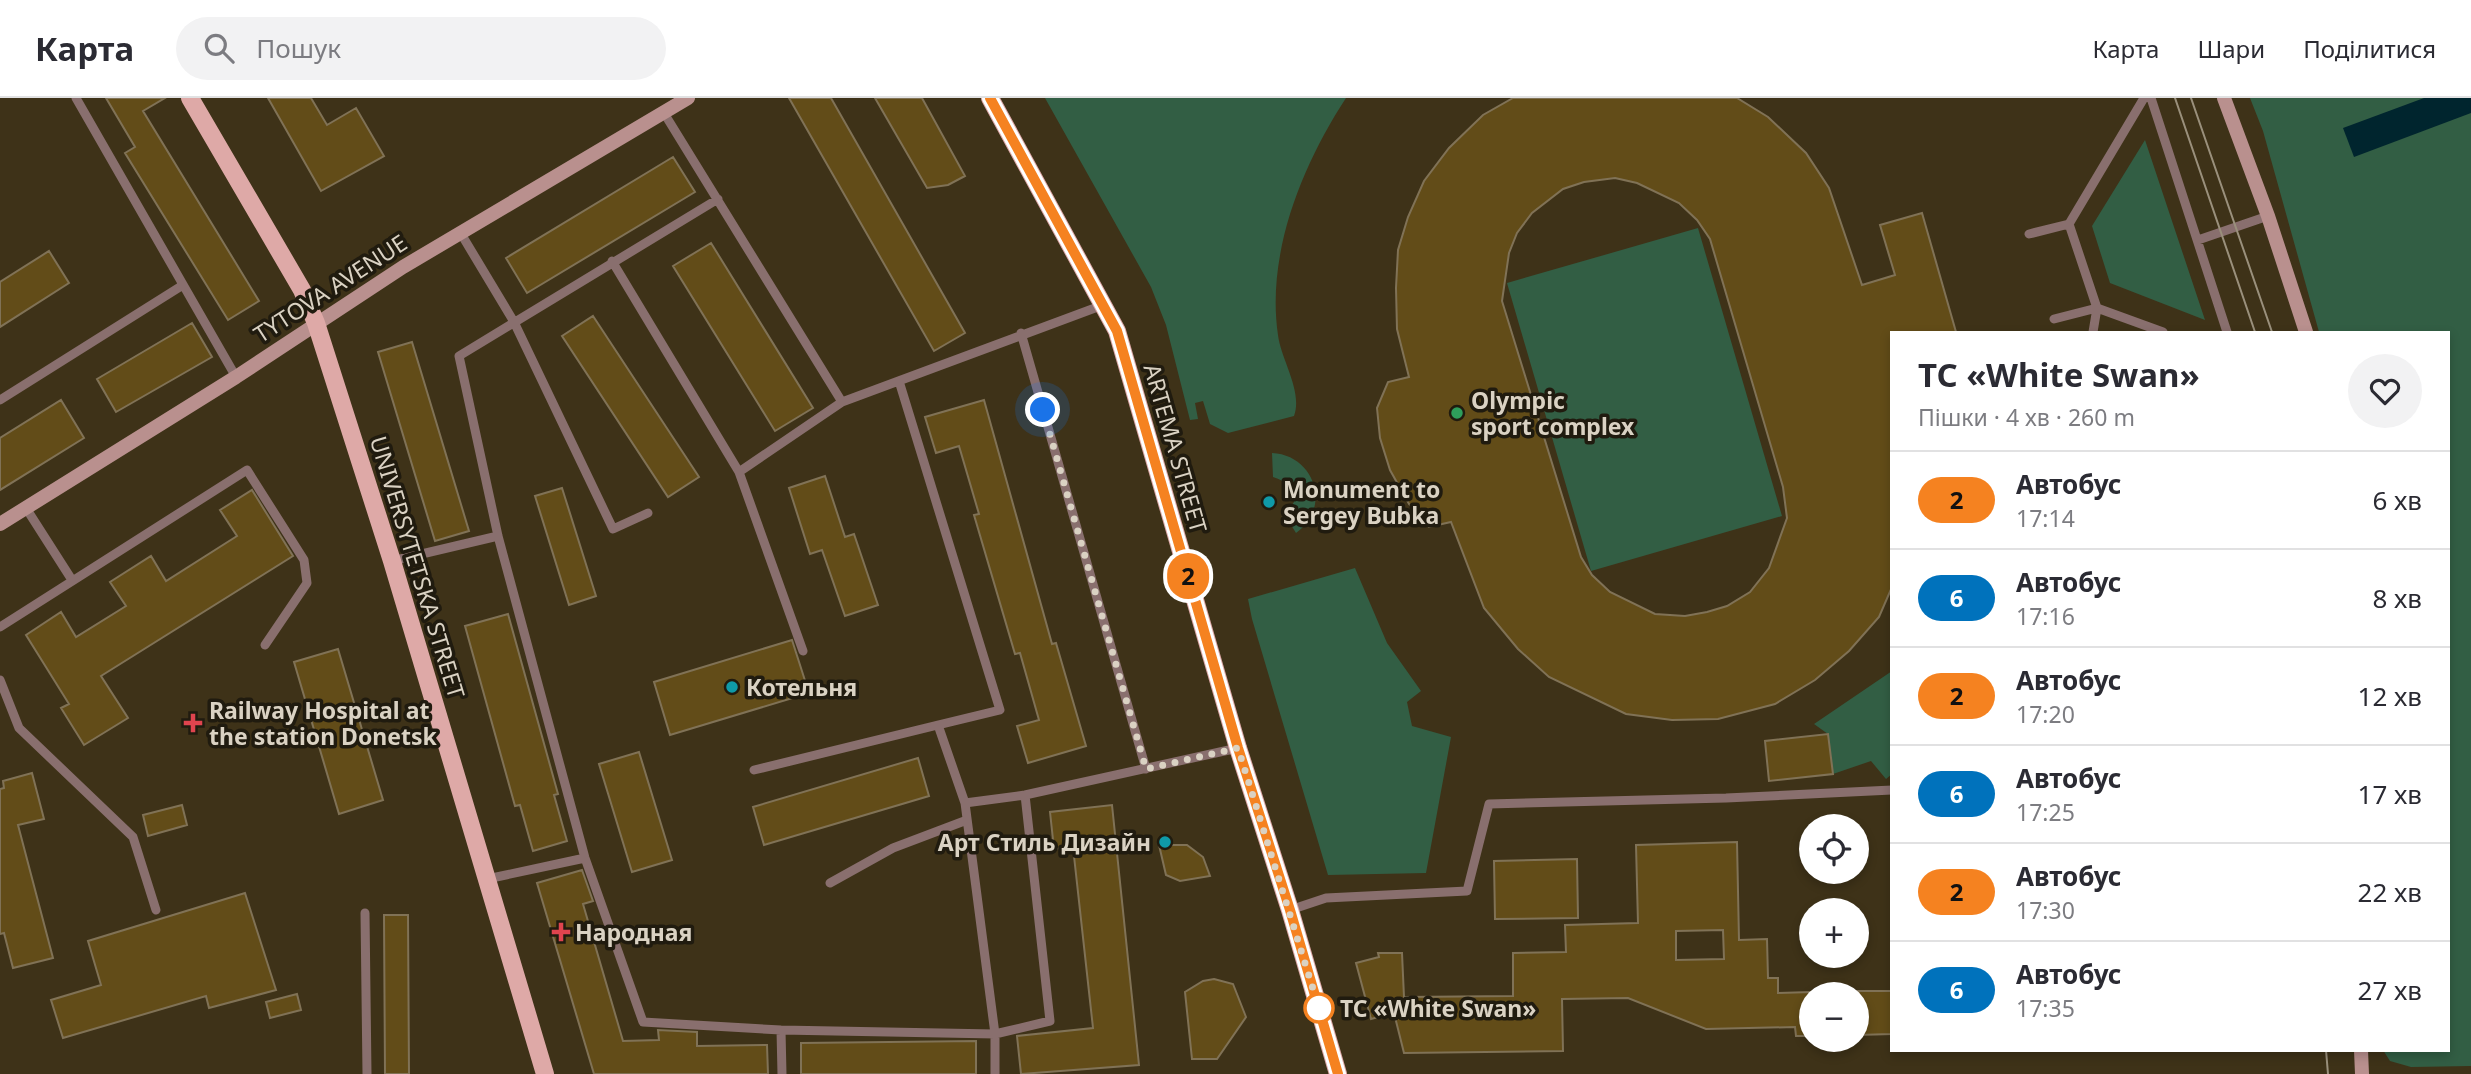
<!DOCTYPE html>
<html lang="uk">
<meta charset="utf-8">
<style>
body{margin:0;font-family:"Noto Sans",sans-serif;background:#f2f2f3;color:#2b2b33;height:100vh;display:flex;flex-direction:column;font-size:26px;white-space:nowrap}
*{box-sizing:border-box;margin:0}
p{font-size:23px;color:#7c7c81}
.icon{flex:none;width:38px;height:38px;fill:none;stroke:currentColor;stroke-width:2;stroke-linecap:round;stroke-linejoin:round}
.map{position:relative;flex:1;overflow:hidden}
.panel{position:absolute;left:1890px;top:233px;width:560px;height:721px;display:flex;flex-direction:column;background:#fff;border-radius:0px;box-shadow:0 4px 10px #0003}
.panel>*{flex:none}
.badge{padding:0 14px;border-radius:23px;font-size:24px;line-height:46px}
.controls{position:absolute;left:1799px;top:716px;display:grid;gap:14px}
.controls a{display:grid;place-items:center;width:70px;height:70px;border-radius:50%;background:#fff;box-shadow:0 4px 10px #0003;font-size:35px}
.you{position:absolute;width:35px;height:35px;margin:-18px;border:5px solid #fff;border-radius:50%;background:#1a73e8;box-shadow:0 0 0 10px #1a73e833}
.map>.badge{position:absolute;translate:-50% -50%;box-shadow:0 0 0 4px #fff}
.round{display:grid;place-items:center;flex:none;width:74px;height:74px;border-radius:37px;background:#f2f2f3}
.headline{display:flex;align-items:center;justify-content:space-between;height:119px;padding:0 28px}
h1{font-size:33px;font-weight:700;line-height:52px}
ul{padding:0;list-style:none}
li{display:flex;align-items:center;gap:21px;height:98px;padding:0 28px;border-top:2px solid #e1e1e2}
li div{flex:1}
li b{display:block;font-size:26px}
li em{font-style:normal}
li .badge{min-width:77px;font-weight:700;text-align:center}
header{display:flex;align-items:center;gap:42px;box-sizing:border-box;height:98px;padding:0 35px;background:#fff;border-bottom:2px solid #e1e1e2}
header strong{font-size:33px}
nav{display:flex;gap:38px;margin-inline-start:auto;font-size:24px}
.search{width:490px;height:63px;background:#f2f2f3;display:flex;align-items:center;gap:18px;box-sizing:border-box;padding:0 24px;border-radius:38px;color:#7c7c81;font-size:26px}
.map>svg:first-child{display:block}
.green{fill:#325e44}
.water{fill:#00252e}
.building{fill:#624c18;stroke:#807256;stroke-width:2;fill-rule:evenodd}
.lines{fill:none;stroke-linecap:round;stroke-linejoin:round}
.lane{stroke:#896f6e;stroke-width:9}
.secondary{stroke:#b9908e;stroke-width:14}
.primary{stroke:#dea9a7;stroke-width:18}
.tram{stroke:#9a907c;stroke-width:2}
.line-casing{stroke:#fff;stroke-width:16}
.line{stroke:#f58220;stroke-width:10}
.walk{stroke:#dad2c3;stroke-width:7;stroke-dasharray:0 12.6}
.leisure-dot{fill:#2e9e5b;stroke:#201b0f;stroke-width:2.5}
.culture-dot{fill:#0f9aa8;stroke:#201b0f;stroke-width:2.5}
.health-dot{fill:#e0444e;stroke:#201b0f;stroke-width:2.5}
.stop-dot{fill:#fff;stroke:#f58220;stroke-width:3.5}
.labels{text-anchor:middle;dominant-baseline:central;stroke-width:7;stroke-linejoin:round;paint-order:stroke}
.street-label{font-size:23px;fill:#dad2c3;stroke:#201b0f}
.poi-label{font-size:23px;font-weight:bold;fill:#dad2c3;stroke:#201b0f;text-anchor:start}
.stop-label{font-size:23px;font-weight:bold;fill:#dad2c3;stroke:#201b0f;text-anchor:start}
</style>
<header>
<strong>Карта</strong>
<div class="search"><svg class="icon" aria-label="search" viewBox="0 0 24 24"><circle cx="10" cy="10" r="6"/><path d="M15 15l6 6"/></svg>Пошук</div>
<nav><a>Карта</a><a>Шари</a><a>Поділитися</a></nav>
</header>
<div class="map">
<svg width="2471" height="976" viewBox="0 0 2471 976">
<rect width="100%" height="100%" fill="#3e3218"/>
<path class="green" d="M 1045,0 L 1346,0 C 1302,67 1266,156 1278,237 C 1281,262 1303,293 1294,318 L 1228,335 L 1210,326 L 1203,303 L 1195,305 L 1198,321 L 1190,322 L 1166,227 L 1151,189 Z
M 2250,0 L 2471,0 L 2471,968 L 2411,969 L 2390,963 L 2383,952 L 2448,952 L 2448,234 L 2319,234 L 2263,33 Z
M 2145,42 L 2205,222 L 2110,185 L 2092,128 Z
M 1698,130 L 1782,418 L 1591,473 L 1507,185 Z
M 1272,355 C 1315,357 1332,410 1296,435 L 1285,417 L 1294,404 C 1293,390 1287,383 1273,379 Z
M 1355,470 L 1387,545 L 1421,593 L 1407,604 L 1412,628 L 1451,639 L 1426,775 L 1328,777 L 1252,521 L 1248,501 Z
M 1892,573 L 1892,676 L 1886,681 L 1871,663 L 1833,676 L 1828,636 L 1814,626 Z"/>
<path class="water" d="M 2424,0 L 2471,0 L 2471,15 L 2354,59 L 2343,30 Z"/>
<path class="building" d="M 106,0 L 165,0 L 143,13 L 259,203 L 228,222 L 125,55 L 135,49 Z
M 268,0 L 311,0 L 327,27 L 356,10 L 384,58 L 321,93 Z
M 789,0 L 831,0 L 965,235 L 934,253 Z
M 875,0 L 922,0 L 965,78 L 948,87 L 927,90 Z
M 1513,0 L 1737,0 L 1768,19 L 1806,55 L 1829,90 L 1862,187 L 1895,177 L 1880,127 L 1922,115 L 1956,234 L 1892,234 L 1892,489 L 1879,519 L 1849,553 L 1815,582 L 1775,606 L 1718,621 L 1672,622 L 1626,616 L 1549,579 L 1518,551 L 1484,510 L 1451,424 L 1429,429 L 1409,406 L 1390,372 L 1380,340 L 1377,310 L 1388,284 L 1409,279 L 1397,231 L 1396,190 L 1398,152 L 1408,119 L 1424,83 L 1449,50 L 1483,17 ZM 1615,80 L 1637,85 L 1679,105 L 1697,122 L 1710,141 L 1783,389 L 1787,420 L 1769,470 L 1750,494 L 1727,508 L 1707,514 L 1685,518 L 1655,516 L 1610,494 L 1592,477 L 1581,459 L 1502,203 L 1509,155 L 1517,135 L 1532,115 L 1563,91 L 1584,84 Z
M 673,59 L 695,94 L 527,195 L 506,160 Z
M 711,145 L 813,310 L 775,333 L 673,168 Z
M 49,153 L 69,185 L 0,229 L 0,184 Z
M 593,218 L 699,379 L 668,399 L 562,238 Z
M 192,225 L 212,259 L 116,314 L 97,281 Z
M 412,244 L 469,433 L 435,443 L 378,254 Z
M 61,302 L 84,340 L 0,392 L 0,340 Z
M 984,302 L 1052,546 L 1056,545 L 1086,648 L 1028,665 L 1017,628 L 1039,622 L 1020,555 L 1015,556 L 974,417 L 979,416 L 959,348 L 936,355 L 925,319 Z
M 825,378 L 845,439 L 854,436 L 878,507 L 845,518 L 822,452 L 810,456 L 789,390 Z
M 562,390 L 596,498 L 569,507 L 535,398 Z
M 252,392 L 293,458 L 101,578 L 128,620 L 84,647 L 61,610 L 69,606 L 26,537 L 61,514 L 76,539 L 126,508 L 110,484 L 151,458 L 166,483 L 237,438 L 220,412 Z
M 508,516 L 558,696 L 554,697 L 567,743 L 533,753 L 520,707 L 515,708 L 465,528 Z
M 792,542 L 809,595 L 670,637 L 654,584 Z
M 338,551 L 383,702 L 339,716 L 294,564 Z
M 1828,636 L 1833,676 L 1769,683 L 1765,643 Z
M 639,654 L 672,762 L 632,774 L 599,666 Z
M 918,660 L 929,698 L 764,747 L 753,709 Z
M 32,675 L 44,721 L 18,727 L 53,860 L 13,870 L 4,835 L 0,836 L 0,691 L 4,690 L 3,683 Z
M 182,707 L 187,727 L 148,738 L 143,717 Z
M 1112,707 L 1139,967 L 1021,976 L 1017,938 L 1093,930 L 1073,749 L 1054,751 L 1050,714 Z
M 1737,744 L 1739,842 L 1767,841 L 1768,880 L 1778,880 L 1778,895 L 1811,894 L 1811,938 L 1796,938 L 1795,929 L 1706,931 L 1628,900 L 1562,901 L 1563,953 L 1404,955 L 1394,915 L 1371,921 L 1356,865 L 1379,859 L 1378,855 L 1402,855 L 1404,899 L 1513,898 L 1513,855 L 1566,854 L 1565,827 L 1638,825 L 1636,747 ZM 1723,832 L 1724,861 L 1676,862 L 1676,833 Z
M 1159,747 L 1187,747 L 1203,759 L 1210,778 L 1180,783 L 1166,777 Z
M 1577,761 L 1578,820 L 1495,821 L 1494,763 Z
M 582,772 L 593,803 L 583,806 L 623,943 L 659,942 L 658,932 L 697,934 L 697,948 L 767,947 L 768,976 L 594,976 L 537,785 Z
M 245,795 L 276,892 L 209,910 L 206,898 L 63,940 L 51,902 L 101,887 L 88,843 Z
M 384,817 L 408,817 L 409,976 L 385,976 Z
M 1214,881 L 1233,886 L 1246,919 L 1217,961 L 1192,961 L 1185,894 L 1203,883 Z
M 1857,893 L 1892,893 L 1892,936 L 1857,937 Z
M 297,896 L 301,912 L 270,920 L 266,904 Z
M 976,943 L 976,976 L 801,976 L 801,945 Z"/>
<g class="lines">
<path class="lane" d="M 76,0 L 236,279
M 2144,0 L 2069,126 L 2097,210 L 2163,234
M 2151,0 L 2227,234
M 664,15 L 842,304
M 718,101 L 459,258 L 498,438 L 585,760 L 643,924 L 781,932 L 995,936 L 1050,923 L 1025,697
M 460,134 L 514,224 L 613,431 L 648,415
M 2029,136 L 2069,126
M 2198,142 L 2268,118
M 612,163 L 739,374 L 842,304 L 1103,207
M 2054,221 L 2097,210 L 2093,234
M 1021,235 L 1146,671
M 899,283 L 1000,612 L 938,627
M 0,302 L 183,187
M 739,374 L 803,553
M 26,410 L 72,482
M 392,463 L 498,438
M 0,529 L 247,372 L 304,462 L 307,485 L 265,547
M 0,582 L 19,630 L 133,739 L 156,812
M 754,672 L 938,627 L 965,705 L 1025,697 L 1238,650
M 965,705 L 995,936 L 995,976
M 487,781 L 585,760
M 830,785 L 893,750 L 967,722
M 1290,812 L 1326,800 L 1467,793 L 1489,706 L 1726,700 L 1892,692
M 365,815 L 367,976
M 781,932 L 782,976"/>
<path class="secondary" d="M 2224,0 L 2268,118 L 2306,234
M 0,426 L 236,279 L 403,169 L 688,0
M 2361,952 L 2362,976"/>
<path class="primary" d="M 190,0 L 302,192 L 316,225 L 392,463 L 545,976
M 990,0 L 1117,233 L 1238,650 L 1290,812 L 1338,976"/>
<path class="tram" d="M 2175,0 L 2255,234
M 2191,0 L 2272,234
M 2326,952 L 2328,976"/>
</g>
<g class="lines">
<g class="line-casing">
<path id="line" d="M 990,0 L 1117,233 L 1238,650 L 1290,812 L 1338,976"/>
</g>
<use href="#line" class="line"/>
<path class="walk" d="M 1043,312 L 1146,671 L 1238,650 L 1319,910"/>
</g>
<circle class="leisure-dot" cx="1457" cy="315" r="7"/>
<g class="culture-dot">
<circle cx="1269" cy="404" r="7"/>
<circle cx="732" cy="589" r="7"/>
<circle cx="1165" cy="744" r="7"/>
</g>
<g class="health-dot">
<path d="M189.5 614.5h7v7h7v7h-7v7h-7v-7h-7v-7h7z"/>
<path d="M557.5 823.5h7v7h7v7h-7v7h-7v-7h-7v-7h7z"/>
</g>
<circle class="stop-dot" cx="1319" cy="910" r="14"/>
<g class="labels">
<g class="street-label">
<text transform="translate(330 190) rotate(-33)">TYTOVA AVENUE</text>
<text transform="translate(1176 350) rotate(74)">ARTEMA STREET</text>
<text transform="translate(418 469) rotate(73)">UNIVERSYTETSKA STREET</text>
</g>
<g class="poi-label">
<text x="1471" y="302">Olympic<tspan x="1471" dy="26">sport complex</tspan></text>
<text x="1283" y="391">Monument to<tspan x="1283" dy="26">Sergey Bubka</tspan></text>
<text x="746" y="589">Котельня</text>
<text x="209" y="612">Railway Hospital at<tspan x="209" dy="26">the station Donetsk</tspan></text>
<text x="1151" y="744" text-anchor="end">Арт Стиль Дизайн</text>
<text x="575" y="834">Народная</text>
</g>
<g class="stop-label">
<text x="1340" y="910">TC «White Swan»</text>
</g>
</g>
</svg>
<div class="controls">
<a><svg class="icon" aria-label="locate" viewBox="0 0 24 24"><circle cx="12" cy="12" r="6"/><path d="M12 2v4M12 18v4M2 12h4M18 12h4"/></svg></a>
<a>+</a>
<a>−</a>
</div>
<div class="you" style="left:1043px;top:312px"></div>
<b class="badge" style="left:1188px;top:478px;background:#f58220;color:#111">2</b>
<section class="panel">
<div class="headline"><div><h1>TC «White Swan»</h1><p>Пішки · 4 хв · 260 m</p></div><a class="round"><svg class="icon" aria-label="heart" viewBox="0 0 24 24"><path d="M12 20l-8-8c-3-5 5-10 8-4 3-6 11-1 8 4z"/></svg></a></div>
<ul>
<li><span class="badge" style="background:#f58220;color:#111">2</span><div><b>Автобус</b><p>17:14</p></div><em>6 хв</em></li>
<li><span class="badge" style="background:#0072bc;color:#fff">6</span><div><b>Автобус</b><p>17:16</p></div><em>8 хв</em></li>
<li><span class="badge" style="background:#f58220;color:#111">2</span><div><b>Автобус</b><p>17:20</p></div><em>12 хв</em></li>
<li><span class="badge" style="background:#0072bc;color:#fff">6</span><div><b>Автобус</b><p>17:25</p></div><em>17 хв</em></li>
<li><span class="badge" style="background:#f58220;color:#111">2</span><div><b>Автобус</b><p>17:30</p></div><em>22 хв</em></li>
<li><span class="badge" style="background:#0072bc;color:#fff">6</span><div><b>Автобус</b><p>17:35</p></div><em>27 хв</em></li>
</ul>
</section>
</div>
